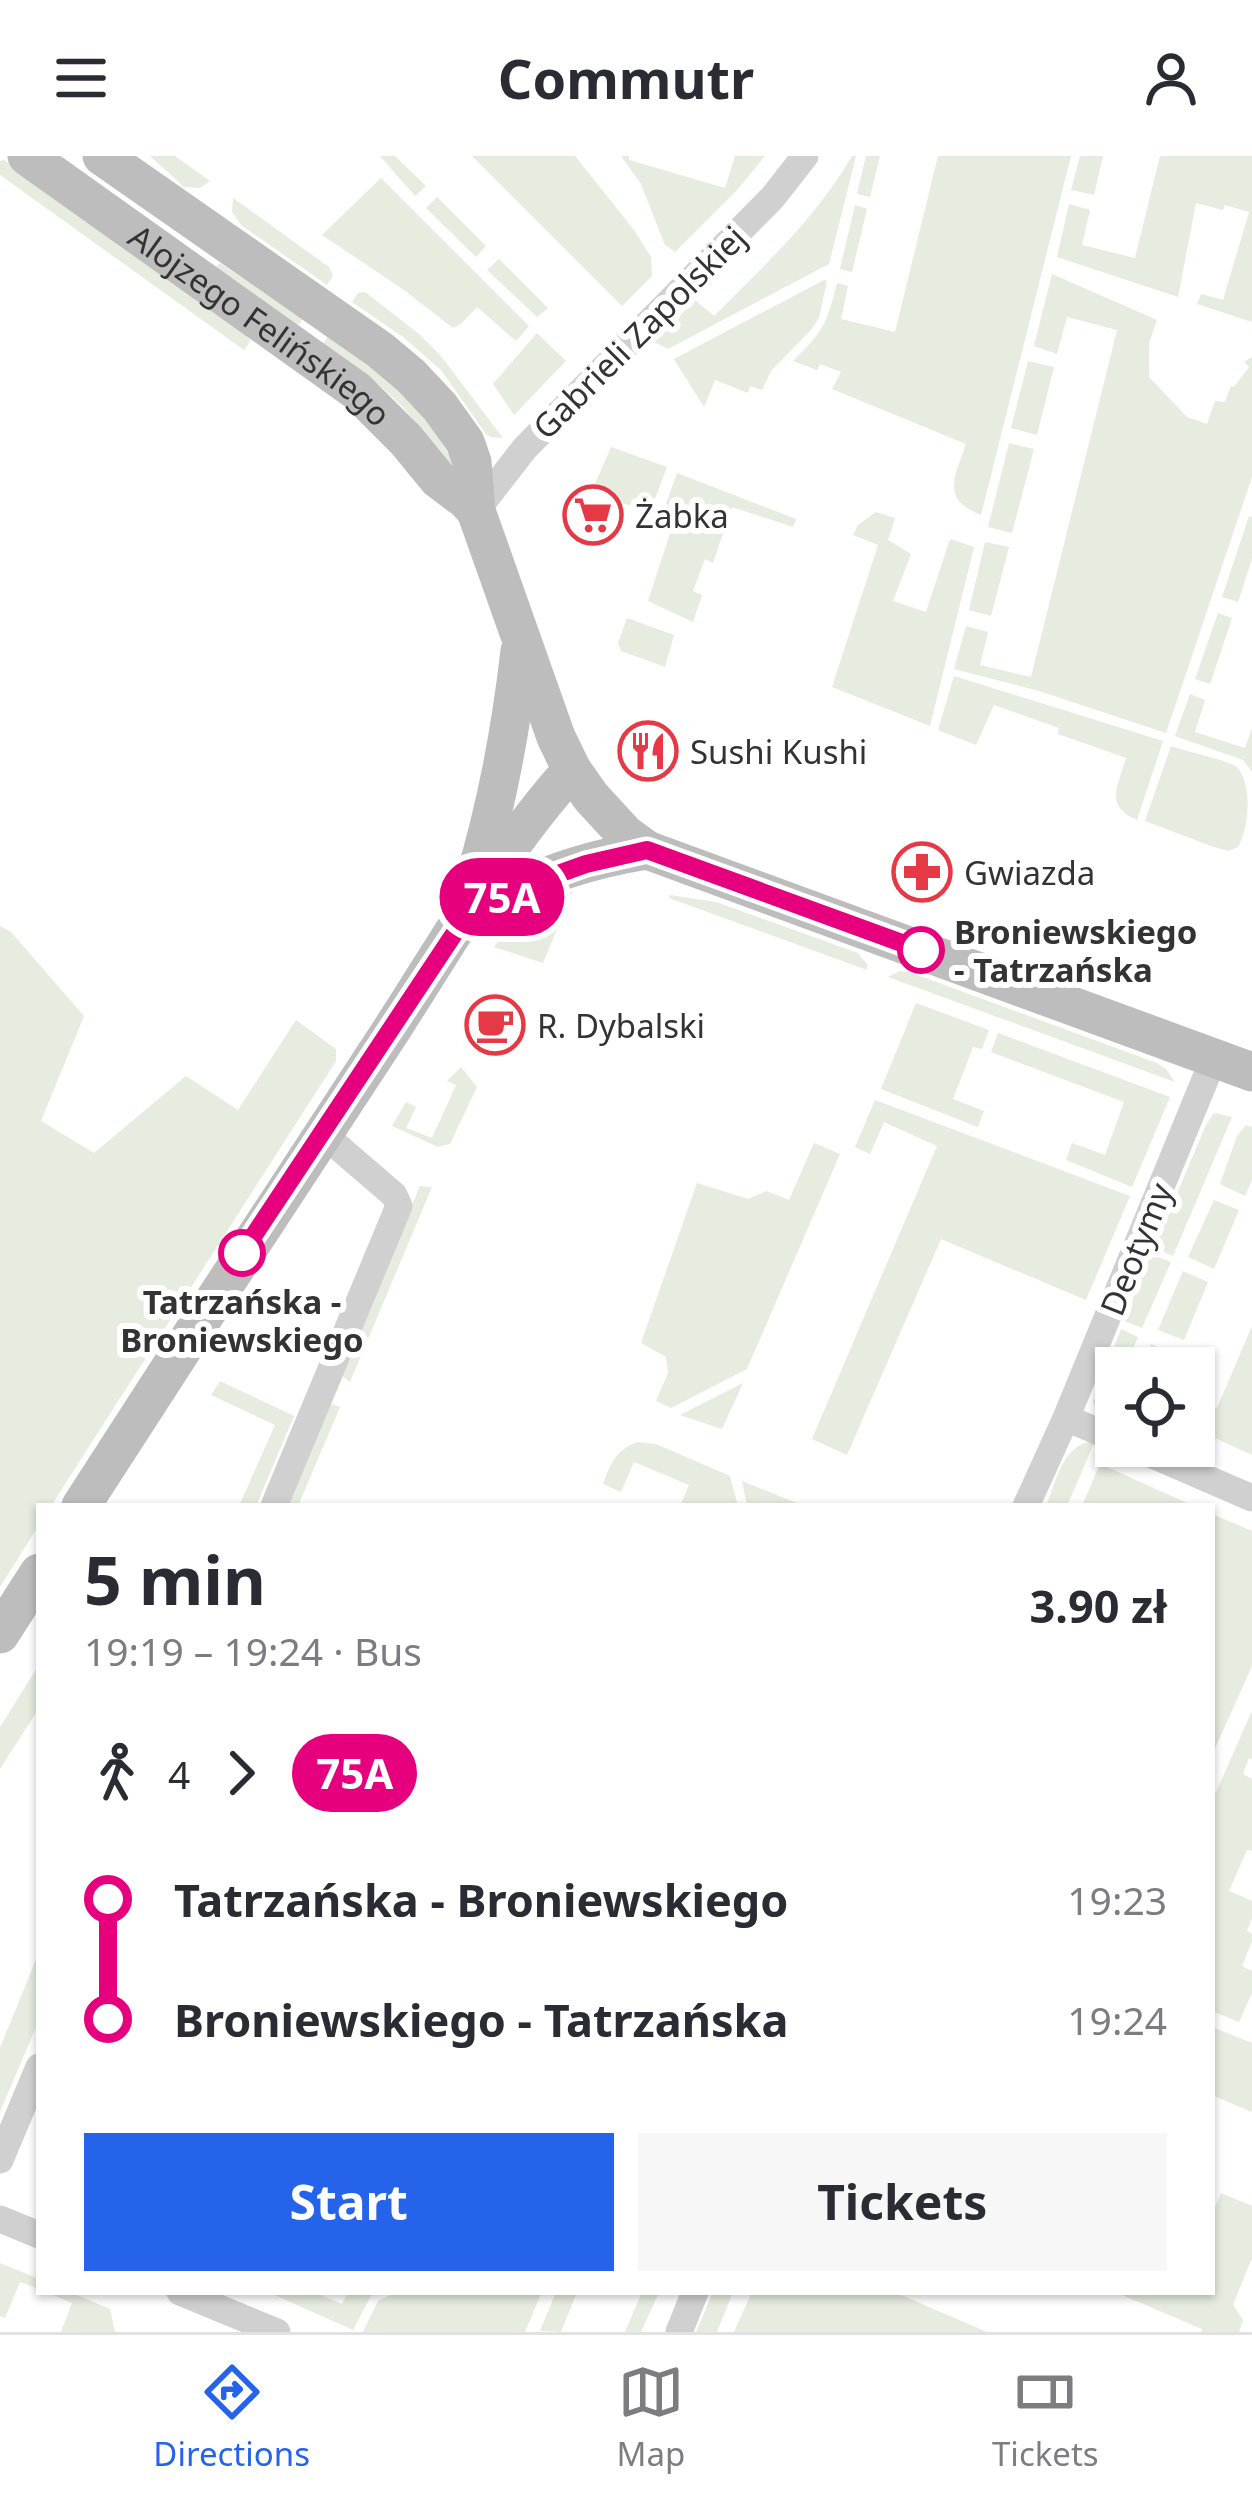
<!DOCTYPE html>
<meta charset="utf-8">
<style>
body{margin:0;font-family:"Noto Sans",sans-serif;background:#f7f7f7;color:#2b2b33;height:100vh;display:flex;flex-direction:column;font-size:45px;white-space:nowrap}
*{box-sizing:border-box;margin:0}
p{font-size:39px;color:#7c7c81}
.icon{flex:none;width:66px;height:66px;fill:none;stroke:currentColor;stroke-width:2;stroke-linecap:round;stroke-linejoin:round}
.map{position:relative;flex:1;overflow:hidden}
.side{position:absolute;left:36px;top:1347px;width:1179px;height:792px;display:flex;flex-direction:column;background:#fff;border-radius:0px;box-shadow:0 3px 9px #0004}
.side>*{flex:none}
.badge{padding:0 24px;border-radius:39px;font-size:42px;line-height:78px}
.buttons{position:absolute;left:1095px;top:1191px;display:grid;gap:24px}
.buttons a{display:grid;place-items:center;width:120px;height:120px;border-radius:0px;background:#fff;box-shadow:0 3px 9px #0004;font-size:60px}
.map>.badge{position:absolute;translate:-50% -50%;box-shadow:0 0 0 6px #fff}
.legs{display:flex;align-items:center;gap:18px;height:132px;padding:0 48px;font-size:39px}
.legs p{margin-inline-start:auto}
.overview{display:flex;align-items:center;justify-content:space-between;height:204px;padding:0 48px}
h1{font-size:66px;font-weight:700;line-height:90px}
.cta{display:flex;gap:24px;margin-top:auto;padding:24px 48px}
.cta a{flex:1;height:138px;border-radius:0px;background:#2563eb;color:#fff;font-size:48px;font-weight:700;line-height:138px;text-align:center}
.cta a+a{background:#f7f7f7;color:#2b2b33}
ul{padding:0 48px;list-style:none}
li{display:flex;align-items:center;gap:42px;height:120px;font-size:45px}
li i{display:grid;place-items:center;width:18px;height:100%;margin:0 15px;background:currentColor}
li i::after{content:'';width:30px;height:30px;margin:-15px;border:9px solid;border-radius:50%;background:#fff}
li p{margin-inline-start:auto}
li:first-child i{background:linear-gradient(#0000 50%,currentColor 0)}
li:last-child i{background:linear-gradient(currentColor 50%,#0000 0)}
header{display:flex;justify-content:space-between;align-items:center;height:156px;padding:0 48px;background:#fff;font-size:54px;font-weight:700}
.menu{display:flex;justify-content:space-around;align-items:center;height:168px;border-top:3px solid #e1e1e2;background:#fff;font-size:33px;color:#7c7c81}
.menu a{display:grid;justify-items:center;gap:6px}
.menu .selected{color:#2563eb}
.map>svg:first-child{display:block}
.green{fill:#e6ecdf}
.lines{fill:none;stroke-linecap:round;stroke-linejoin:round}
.street{stroke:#d0d0d0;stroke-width:27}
.secondary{stroke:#bdbdbd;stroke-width:39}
.line-1-casing{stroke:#fff;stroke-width:27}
.line-1{stroke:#e6007e;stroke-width:18}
.stop-1-dot{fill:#fff;stroke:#e6007e;stroke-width:6}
.labels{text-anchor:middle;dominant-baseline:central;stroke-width:12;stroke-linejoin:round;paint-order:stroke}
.street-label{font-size:33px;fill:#333;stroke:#fff}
.poi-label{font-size:33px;fill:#333;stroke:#fff;text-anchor:start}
.stop-label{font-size:33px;font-weight:bold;fill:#333;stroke:#fff;text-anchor:start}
</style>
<header><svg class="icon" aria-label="menu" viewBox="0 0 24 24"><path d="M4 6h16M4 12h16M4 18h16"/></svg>Commutr<svg class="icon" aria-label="person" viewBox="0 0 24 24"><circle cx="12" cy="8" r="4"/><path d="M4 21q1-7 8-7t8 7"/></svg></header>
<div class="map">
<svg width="1252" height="2176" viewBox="0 0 1252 2176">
<rect width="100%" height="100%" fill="#fff"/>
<path class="green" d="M 150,0 L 175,0 L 210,25 L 200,32 L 184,31 Z
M 380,0 L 395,0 L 426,30 L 415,40 Z
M 472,0 L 575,0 L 634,74 L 651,101 L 652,120 L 622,150 Z
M 621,0 L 629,0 L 629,4 L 725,32 L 735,0 L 765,0 L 737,34 L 675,96 L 665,89 L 641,28 Z
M 852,0 L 856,0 L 829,108 L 668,193 L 654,186 L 695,144 L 714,160 C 764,110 816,62 852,0 Z
M 866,0 L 880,0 L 870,41 L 857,38 Z
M 938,0 L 1071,0 L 981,359 C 940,343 955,321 966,288 L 832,233 L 841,216 L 820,208 L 817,214 L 793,205 C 824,175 827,167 837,127 L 848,130 L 841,163 L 895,176 Z
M 1080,0 L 1103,0 L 1094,39 L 1071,34 Z
M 1160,0 L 1252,0 L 1252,166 L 1197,148 L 1201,138 L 1223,144 L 1249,56 L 1225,49 L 1223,54 L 1196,47 L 1178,141 L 1057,101 L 1069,48 L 1090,54 L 1082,89 L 1135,102 Z
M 4,4 L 248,178 L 250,186 L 244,194 L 0,19 L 0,5 Z
M 381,22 L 529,170 L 516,185 L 477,151 L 461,168 L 453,172 L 404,134 L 322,79 Z
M 437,41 L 486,90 L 476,101 L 426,52 Z
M 233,42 L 329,111 L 333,120 L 327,129 L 241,69 L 232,56 Z
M 855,49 L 867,53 L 852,116 L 840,113 Z
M 499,103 L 548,152 L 537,161 L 487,114 Z
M 220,107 L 303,163 L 296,172 L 216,111 Z
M 1052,118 L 1157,164 L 1149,187 L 1149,221 L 1187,261 L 1207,268 L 1215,245 L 1225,246 L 1231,230 L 1234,231 L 1249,211 L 1244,206 L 1252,201 L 1252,321 L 1166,577 L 1039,535 L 954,513 L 966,470 L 988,476 L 980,509 L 1031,521 L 1117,174 L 1067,161 L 1057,198 L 1034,190 Z
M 824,124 L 827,125 L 819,162 L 810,175 L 771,215 L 762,234 L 750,230 L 748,237 L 715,224 L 704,251 L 674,203 Z
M 365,136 L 419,178 L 440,199 L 503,282 L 491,281 L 486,278 L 441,214 L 403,181 L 352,146 L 358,137 Z
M 537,177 L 566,205 L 514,259 L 493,228 Z
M 328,180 L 393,227 L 431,270 L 470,333 L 402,250 L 378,228 L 322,189 Z
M 1028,205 L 1054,211 L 1037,279 L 1011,272 Z
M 1009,287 L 1034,293 L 1012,377 L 988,371 Z
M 611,291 L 667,311 L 650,356 L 591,337 Z
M 677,317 L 796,363 L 793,371 L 732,351 L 713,407 L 705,403 L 693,435 L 702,439 L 693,466 L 648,445 L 674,365 L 662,359 Z
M 876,356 L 895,362 L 888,384 L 911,398 L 893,445 L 926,456 L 950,383 L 974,391 L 930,570 L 832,531 L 878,389 L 853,379 L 858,369 Z
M 1249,360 L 1252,361 L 1252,403 L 1238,446 L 1222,441 Z
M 985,386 L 1009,391 L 991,460 L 969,454 Z
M 1218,457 L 1232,462 L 1210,528 L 1195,523 Z
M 627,462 L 674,479 L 665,511 L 621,495 L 618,487 Z
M 954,520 L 1163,585 L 1137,664 C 1103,650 1119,628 1126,602 L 1058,578 L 1059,572 L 994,549 L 976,589 L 938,574 Z
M 1190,538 L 1205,544 L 1195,576 L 1245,592 L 1252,572 L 1252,616 L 1243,604 L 1175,580 Z
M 1171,590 C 1187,596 1224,603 1237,611 C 1252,629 1250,668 1238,691 L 1228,695 L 1211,690 L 1145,665 Z
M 573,735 L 543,807 L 494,791 C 516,760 536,744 573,735 Z
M 670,739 L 716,746 L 858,797 L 867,808 L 867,814 L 669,742 Z
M 0,770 L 11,776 L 84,860 L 41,965 L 94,997 L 186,920 L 238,954 L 296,864 L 336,893 L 336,905 L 51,1350 L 39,1350 L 39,1369 L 0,1431 Z
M 900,815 L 909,816 L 1157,907 L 1166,913 L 1175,926 L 888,821 Z
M 916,847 L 989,874 L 982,893 L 973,891 L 953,943 L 984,955 L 978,971 L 881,933 Z
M 998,877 L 1170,941 L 1132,1031 L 1066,1004 L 1072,987 L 1105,999 L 1124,946 L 991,896 Z
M 461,911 L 477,931 L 450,988 L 438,991 L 392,970 L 406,946 L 416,951 L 406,972 L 432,982 L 456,929 L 447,925 Z
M 875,944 L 1130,1040 L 1086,1144 L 941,1083 L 847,1299 L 812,1283 L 937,990 L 884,966 L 870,998 L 855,991 Z
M 1214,957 L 1232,961 L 1173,1100 L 1154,1092 L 1206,969 Z
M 1246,969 L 1252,971 L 1252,1024 L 1245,1040 L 1220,1028 L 1237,980 Z
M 814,987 L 840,998 L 747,1213 L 671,1252 L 656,1245 L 668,1217 L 666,1201 L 641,1187 L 697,1027 L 748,1043 L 767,1035 L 789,1044 Z
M 420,1030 L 432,1031 L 350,1226 L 341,1219 Z
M 1214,1044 L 1239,1054 L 1214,1113 L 1188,1101 Z
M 1151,1098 L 1171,1106 L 1142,1172 L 1124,1165 Z
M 1183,1115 L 1208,1126 L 1184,1184 L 1158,1174 Z
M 1252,1170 L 1252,1299 L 1215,1282 L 1192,1305 L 1159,1290 L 1194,1290 L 1194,1243 L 1217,1252 Z
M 1121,1173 L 1138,1181 L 1125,1212 L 1116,1212 L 1116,1232 L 1102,1265 L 1093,1246 Z
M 1151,1188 L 1177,1199 L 1172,1212 L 1141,1212 Z
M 220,1225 L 294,1260 L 256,1350 L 239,1350 L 275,1269 L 211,1239 Z
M 743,1227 L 722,1273 L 680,1259 Z
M 332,1248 L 340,1251 L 298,1350 L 285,1350 L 328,1250 Z
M 1095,1285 L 1067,1350 L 1046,1350 C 1057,1323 1063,1287 1095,1285 Z
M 637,1286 L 656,1288 L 730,1320 L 738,1350 L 680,1350 L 689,1329 L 634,1306 L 621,1336 L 603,1328 C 611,1307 616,1294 637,1286 Z
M 1100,1308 L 1194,1350 L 1082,1350 Z
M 742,1325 L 799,1348 L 799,1350 L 747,1350 Z
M 1212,1358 L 1252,1375 L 1252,1510 L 1212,1599 Z
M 39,1509 L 39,1552 L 0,1613 L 0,1571 Z
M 1252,1555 L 1252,1603 L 1249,1602 L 1243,1618 L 1252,1623 L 1252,1695 L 1247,1694 L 1229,1735 L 1252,1745 L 1252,1762 L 1247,1775 L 1252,1778 L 1252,1785 L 1242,1810 L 1252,1815 L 1252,1837 L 1239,1866 L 1212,1855 L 1212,1645 Z
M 39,1796 L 39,1864 L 0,1956 L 0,1892 Z
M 1212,1871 L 1252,1887 L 1252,1956 L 1212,1939 Z
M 1221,2037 L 1252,2050 L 1252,2102 L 1233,2149 L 1243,2164 L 1239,2176 L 1202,2176 L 1202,2173 L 1115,2136 L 1212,2136 L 1212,2058 Z
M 0,2107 L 39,2123 L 39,2133 L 20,2126 L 5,2162 L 0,2160 Z
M 46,2136 L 70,2136 L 110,2153 L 115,2176 L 61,2176 L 72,2147 Z
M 268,2136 L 313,2136 L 342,2148 L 348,2136 L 373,2136 L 353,2174 Z
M 397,2136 L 542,2136 L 525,2176 L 363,2176 L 378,2145 Z
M 556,2136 L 577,2136 L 561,2176 L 540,2175 Z
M 642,2136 L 659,2136 L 641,2176 L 625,2176 Z
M 713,2136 L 733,2136 L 717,2176 L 696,2176 Z
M 752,2136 L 894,2136 L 987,2176 L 734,2176 Z"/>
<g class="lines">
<path class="street" d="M 476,355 L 525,292 L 773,41 L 805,0
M 1066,1262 L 1116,1283
M 1132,1290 L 1252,1342
M 274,1350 L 399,1050 L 394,1039 L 322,977
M 1026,1350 L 1066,1262 L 1214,902
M 0,2004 L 39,1911
M 0,2063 L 39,2079
M 180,2136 L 277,2176
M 679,2176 L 695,2136"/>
<g class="secondary">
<path id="s1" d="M 27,0 L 357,235 L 406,284 L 438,323 L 466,344 L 476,355"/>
<path d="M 102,0 L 380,194 L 411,220 L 440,251 L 465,286 L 472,306 L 476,355 L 556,581 L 572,614 L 591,641 L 625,678 L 647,694 L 1252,916"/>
<path d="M 474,725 C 497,650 511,573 520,495"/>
<path d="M 469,763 C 520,725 584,704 647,694"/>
<path d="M 81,1350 C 178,1199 276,1049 375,899 C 439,803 494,700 572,614"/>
<path d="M 0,1478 L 39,1417"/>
</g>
</g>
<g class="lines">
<g class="line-1-casing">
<path id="line-1" d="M 242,1097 L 456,775 L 487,750 L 530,728 L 586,708 L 647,694 L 921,794"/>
</g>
<use href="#line-1" class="line-1"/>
</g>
<defs>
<g id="supermarket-ring" transform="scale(3)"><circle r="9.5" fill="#fff" stroke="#e63946" stroke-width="1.5"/><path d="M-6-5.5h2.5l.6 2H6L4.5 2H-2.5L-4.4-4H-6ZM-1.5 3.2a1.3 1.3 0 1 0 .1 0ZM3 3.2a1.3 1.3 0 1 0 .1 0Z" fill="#e63946"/></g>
<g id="restaurant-ring" transform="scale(3)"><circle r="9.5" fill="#fff" stroke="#e63946" stroke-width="1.5"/><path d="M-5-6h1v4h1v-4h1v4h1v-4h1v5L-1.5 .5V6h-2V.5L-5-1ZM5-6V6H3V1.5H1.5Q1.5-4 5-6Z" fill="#e63946"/></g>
<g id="pharmacy-ring" transform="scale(3)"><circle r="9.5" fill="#fff" stroke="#e63946" stroke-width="1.5"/><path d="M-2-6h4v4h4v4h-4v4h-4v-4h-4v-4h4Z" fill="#e63946"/></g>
<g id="cafe-ring" transform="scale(3)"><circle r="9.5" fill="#fff" stroke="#e63946" stroke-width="1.5"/><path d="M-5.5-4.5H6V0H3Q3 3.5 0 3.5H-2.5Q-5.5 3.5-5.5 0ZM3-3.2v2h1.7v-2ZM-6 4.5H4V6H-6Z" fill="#e63946"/></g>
</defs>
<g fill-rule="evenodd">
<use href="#supermarket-ring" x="593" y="359"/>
<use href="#restaurant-ring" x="648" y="595"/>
<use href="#pharmacy-ring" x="922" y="716"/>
<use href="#cafe-ring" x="495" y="869"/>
</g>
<g class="stop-1-dot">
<circle cx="921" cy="794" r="21"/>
<circle cx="242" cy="1097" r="21"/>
</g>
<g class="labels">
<g class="street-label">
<text stroke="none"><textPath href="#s1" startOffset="288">Alojzego Felińskiego</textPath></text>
<text transform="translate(639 176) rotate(-45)">Gabrieli Zapolskiej</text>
<text transform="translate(1136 1093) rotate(-68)">Deotymy</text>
</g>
<g class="poi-label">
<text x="635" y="359">Żabka</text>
<text x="690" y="595">Sushi Kushi</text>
<text x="964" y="716">Gwiazda</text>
<text x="537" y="869">R. Dybalski</text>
</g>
<g class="stop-label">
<text x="954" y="775">Broniewskiego<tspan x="954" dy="38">- Tatrzańska</tspan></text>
<text x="242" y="1145" text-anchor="middle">Tatrzańska -<tspan x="242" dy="38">Broniewskiego</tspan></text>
</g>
</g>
</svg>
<div class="buttons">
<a><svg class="icon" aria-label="locate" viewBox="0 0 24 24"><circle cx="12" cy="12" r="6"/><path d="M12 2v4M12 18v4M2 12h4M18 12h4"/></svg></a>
</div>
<b class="badge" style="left:502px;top:741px;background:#e6007e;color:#fff">75A</b>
<section class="side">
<div class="overview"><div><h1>5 min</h1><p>19:19 – 19:24 · Bus</p></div><b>3.90 zł</b></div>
<div class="legs"><svg class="icon" aria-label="walk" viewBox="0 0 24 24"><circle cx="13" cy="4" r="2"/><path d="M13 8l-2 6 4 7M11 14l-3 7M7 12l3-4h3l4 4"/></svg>4<svg class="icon" aria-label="forward" viewBox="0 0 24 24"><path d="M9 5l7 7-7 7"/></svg><b class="badge" style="background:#e6007e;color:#fff">75A</b></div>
<ul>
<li><i style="color:#e6007e"></i><b>Tatrzańska - Broniewskiego</b><p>19:23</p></li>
<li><i style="color:#e6007e"></i><b>Broniewskiego - Tatrzańska</b><p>19:24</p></li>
</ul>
<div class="cta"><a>Start</a><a>Tickets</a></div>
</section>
</div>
<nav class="menu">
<a class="selected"><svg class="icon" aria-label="directions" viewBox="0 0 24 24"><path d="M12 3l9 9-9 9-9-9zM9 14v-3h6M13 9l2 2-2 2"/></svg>Directions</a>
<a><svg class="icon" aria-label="map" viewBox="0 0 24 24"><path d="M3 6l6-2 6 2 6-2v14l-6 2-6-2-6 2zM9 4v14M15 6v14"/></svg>Map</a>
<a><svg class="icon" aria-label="tickets" viewBox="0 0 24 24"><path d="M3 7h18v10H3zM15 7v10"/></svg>Tickets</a>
</nav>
